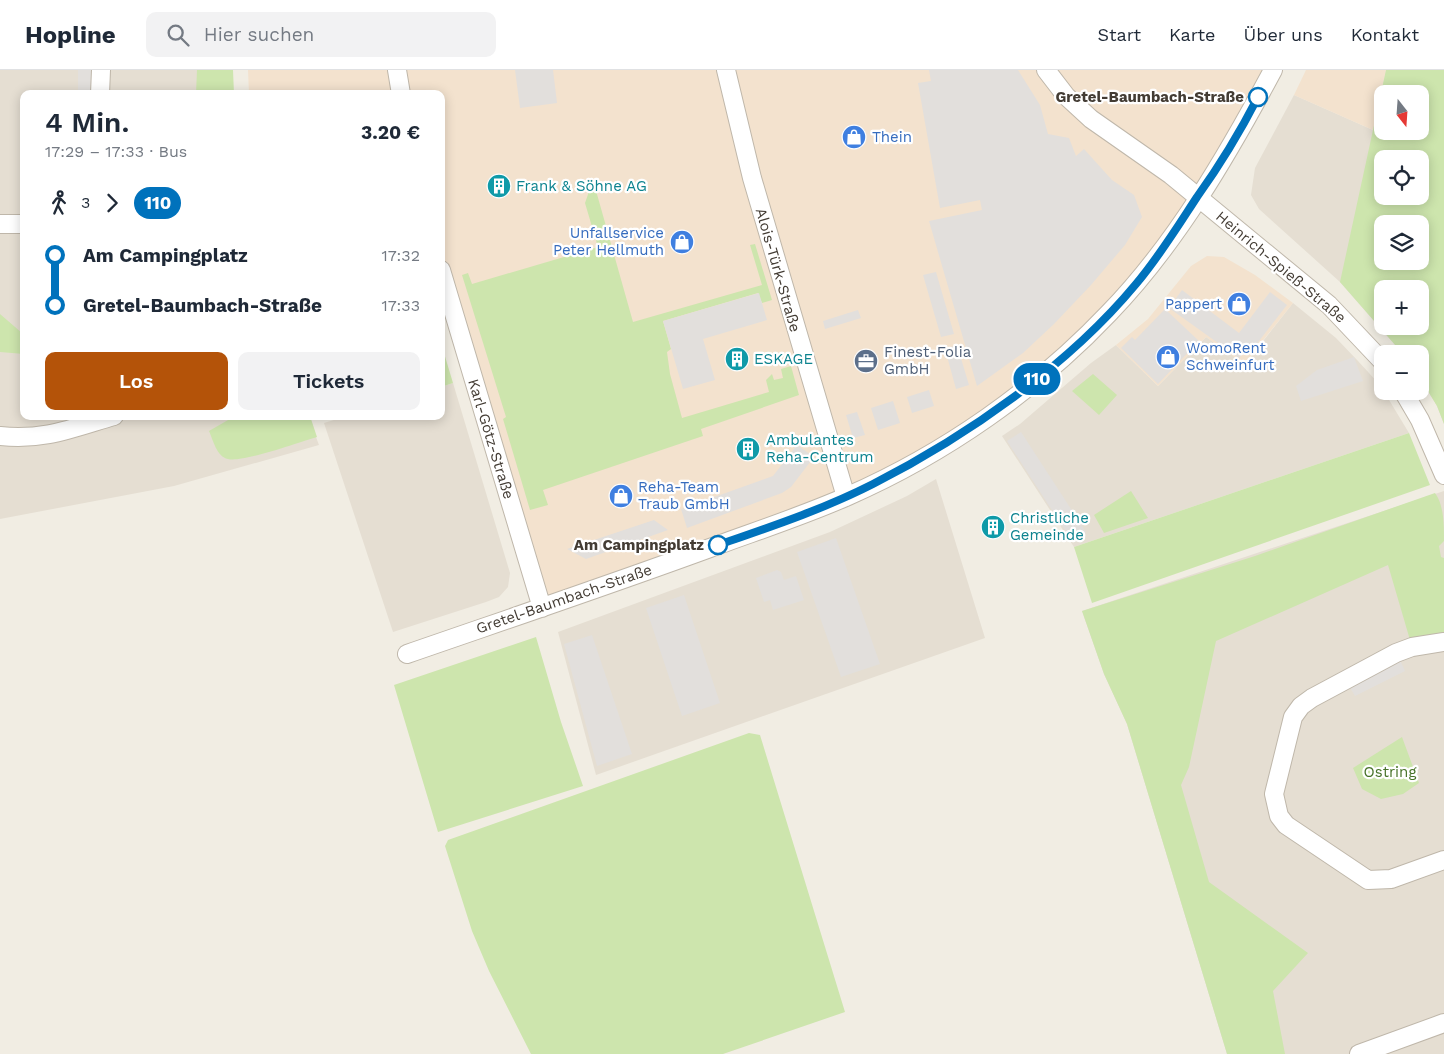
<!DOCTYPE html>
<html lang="de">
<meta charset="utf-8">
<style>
body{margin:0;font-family:"Work Sans",sans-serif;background:#f2f2f3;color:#1f2937;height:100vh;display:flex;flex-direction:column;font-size:19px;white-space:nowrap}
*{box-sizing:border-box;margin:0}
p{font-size:16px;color:#747a83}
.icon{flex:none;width:28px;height:28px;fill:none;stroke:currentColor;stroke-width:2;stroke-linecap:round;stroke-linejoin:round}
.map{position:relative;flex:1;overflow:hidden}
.panel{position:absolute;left:20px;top:20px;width:425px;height:330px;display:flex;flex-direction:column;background:#fff;border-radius:10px;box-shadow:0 2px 12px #0003}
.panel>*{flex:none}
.badge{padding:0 10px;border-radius:16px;font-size:18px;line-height:32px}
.needle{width:32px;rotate:163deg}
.tools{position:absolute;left:1374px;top:15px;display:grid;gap:10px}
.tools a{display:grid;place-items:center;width:55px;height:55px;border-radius:10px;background:#fff;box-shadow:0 2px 12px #0003;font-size:25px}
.map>.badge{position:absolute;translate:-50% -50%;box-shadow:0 0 0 2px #fff}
.legs{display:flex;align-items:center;gap:8px;height:55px;padding:0 25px;font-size:16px}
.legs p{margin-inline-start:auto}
.summary{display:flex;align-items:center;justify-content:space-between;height:85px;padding:0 25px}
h1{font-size:28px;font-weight:600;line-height:38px}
.primary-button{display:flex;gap:10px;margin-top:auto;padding:10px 25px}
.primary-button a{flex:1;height:58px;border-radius:10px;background:#b45309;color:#fff;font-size:20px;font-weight:600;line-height:58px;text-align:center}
.primary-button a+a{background:#f2f2f3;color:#1f2937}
ul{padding:0 25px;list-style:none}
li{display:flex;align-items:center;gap:18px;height:50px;font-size:19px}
li i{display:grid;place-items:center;width:8px;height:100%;margin:0 6px;background:currentColor}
li i::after{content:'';width:12px;height:12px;margin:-6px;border:4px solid;border-radius:50%;background:#fff}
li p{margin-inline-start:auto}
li:first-child i{background:linear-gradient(#0000 50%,currentColor 0)}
li:last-child i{background:linear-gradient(currentColor 50%,#0000 0)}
header{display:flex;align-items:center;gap:30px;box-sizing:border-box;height:70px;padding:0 25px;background:#fff;border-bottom:1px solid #e0e1e3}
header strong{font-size:24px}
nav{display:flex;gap:28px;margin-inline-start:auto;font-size:18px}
.search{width:350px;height:45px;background:#f2f2f3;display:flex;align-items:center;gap:12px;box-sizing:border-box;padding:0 18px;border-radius:10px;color:#747a83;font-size:19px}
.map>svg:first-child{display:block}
.residential{fill:#e5ded2;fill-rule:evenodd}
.commercial{fill:#f3e2ce}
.green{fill:#cde5ad;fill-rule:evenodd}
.parking{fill:#e2dfdc}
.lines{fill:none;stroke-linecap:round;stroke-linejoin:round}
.minor-casing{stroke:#bfb7aa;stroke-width:20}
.minor{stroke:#fff;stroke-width:18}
.line-1-casing{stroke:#fff;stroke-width:11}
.line-1{stroke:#0072bc;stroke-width:8}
.stop-1-dot{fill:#fff;stroke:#0072bc;stroke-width:2.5}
.labels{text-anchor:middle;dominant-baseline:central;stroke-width:4.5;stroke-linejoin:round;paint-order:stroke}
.stop-label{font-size:15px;font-weight:bold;fill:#433c34;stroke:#fff;text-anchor:end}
.shop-label{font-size:15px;fill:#366cbe;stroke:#fff;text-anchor:start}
.culture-label{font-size:15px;fill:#0d838f;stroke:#fff;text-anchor:start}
.street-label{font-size:15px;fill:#433c34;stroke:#fff}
.service-label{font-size:15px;fill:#4e5e75;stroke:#fff;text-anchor:start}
.park-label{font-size:15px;fill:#477229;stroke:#fff}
</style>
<header>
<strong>Hopline</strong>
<div class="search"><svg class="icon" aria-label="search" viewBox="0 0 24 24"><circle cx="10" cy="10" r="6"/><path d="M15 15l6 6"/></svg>Hier suchen</div>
<nav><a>Start</a><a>Karte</a><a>Über uns</a><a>Kontakt</a></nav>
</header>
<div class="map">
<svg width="1444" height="984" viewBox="0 0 1444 984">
<rect width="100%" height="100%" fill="#f1ede3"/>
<path class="residential" d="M 0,0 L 218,0 L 219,24 L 24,24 L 24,346 L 308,346 L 319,375 L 174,416 L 0,449 Z
M 1386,0 L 1444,0 L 1444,354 L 1437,336 L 1420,308 L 1420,284 L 1403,284 L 1340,212 L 1259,139 L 1251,125 L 1255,98 L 1294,25 L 1373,60 ZM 1382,24 L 1420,24 L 1420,61 L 1382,61 ZM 1382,89 L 1420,89 L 1420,126 L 1382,126 ZM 1382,154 L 1420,154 L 1420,191 L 1382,191 ZM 1382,219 L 1420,219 L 1420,256 L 1382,256 Z
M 1293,233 L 1336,268 L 1358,291 L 1380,315 L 1409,363 L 1074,477 L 1002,366 L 1020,354 L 1091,293 L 1116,275 L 1158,316 L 1206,267 L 1245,294 Z
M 453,313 L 510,503 L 508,517 L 499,527 L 486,532 L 393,562 L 324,353 L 347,346 L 441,346 L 441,317 Z
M 936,409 L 985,568 L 596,705 L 558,562 L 830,462 L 907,426 Z
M 1444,421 L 1444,984 L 1227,984 L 1127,654 L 1104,604 L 1082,541 Z"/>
<path class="commercial" d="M 248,0 L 1272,0 L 1173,164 L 1041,304 L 872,414 L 542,537 L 441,196 L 441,24 L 249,24 Z
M 1306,0 L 1386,0 L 1373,60 L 1294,25 Z
M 1207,186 L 1224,187 L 1255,205 L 1293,233 L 1244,294 L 1206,267 L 1158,316 L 1116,275 L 1148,249 L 1191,196 Z"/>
<path class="green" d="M 197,0 L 233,0 L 234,24 L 196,24 Z
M 1386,0 L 1444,0 L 1444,354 L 1437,336 L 1420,308 L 1420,284 L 1403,284 L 1340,212 ZM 1382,24 L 1420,24 L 1420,61 L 1382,61 ZM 1382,89 L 1420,89 L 1420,126 L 1382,126 ZM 1382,154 L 1420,154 L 1420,191 L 1382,191 ZM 1382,219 L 1420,219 L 1420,256 L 1382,256 Z
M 593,110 L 633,252 L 762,215 L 750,175 L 755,174 L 772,230 L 762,233 L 758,223 L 663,251 L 671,279 L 667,282 L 670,304 L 682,348 L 769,322 L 766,310 L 772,304 L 774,310 L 783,308 L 781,299 L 791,296 L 799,325 L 701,359 L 703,366 L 543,420 L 548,435 L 530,440 L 503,349 L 506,347 L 462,205 L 468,203 L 472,214 L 598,177 L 585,133 Z
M 0,244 L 22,263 L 24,284 L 0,282 Z
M 441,273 L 453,313 L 441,317 Z
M 1093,304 L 1117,325 L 1099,345 L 1072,321 Z
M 235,346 L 310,346 L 317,367 C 300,372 242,393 228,389 C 217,387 213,370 209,361 Z
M 1409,363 L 1430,415 L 1092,533 L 1074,477 Z
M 1131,421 L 1148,448 L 1104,463 L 1094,445 Z
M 1435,423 C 1444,435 1444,455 1444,471 L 1439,476 L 1441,487 L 1444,488 L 1444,565 L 1410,570 L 1388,495 L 1216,571 L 1189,697 L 1181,715 L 1209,812 L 1308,883 L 1273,921 L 1285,984 L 1227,984 L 1127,654 L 1104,604 L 1082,541 L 1255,486 Z
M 536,567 L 561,652 L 583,716 L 438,762 L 394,615 Z
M 749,663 L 760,665 L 845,942 L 723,984 L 531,984 L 489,901 L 472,861 L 445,776 L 448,770 Z
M 1402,667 L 1419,713 L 1403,724 L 1381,729 L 1362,719 L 1353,698 Z"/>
<path class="parking" d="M 78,0 L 92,0 L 91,20 L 78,20 Z
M 515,0 L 553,0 L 557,33 L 520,38 Z
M 929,0 L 1018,0 L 1040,35 L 1048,64 L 1069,68 L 1076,86 L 1084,79 L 1112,110 L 1134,125 L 1142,147 L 1125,175 L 1091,215 L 1054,254 L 1023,283 L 977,316 L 929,151 L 982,140 L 980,130 L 940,138 L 918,13 L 931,11 Z
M 936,202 L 954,264 L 941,267 L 923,205 Z
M 1182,220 L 1239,263 L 1270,222 L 1287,235 L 1252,280 L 1247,277 L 1239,288 L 1169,238 Z
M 759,223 L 767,250 L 703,269 L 715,310 L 683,319 L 663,251 Z
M 1165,239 L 1199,271 L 1158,314 L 1121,278 L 1132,267 L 1135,270 Z
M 858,240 L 861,248 L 825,259 L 823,251 Z
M 957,275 L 969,315 L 956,319 L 945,279 Z
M 1354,287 L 1363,311 L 1301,331 L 1296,316 L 1317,300 Z
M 929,320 L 934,336 L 912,343 L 907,327 Z
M 893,331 L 900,353 L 878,360 L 871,338 Z
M 857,342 L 865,365 L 853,368 L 846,345 Z
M 1021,362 L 1086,462 L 1072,471 L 1007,371 Z
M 797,375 L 814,387 L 791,417 L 782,423 L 687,458 L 681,439 L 773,406 Z
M 654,450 L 668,460 L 586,489 L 567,479 Z
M 836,468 L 880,594 L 841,607 L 797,482 Z
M 777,500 L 781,502 L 784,510 L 796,506 L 804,530 L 773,540 L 770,530 L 764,532 L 756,508 Z
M 684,525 L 720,633 L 682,646 L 646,538 Z
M 592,565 L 632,684 L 597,696 L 564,574 Z
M 1400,590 L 1405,601 L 1355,626 L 1349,616 Z"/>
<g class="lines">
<g class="minor-casing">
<path id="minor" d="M 397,0 L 401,24
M 726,0 L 752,108 L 846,427
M 1046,0 L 1066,26 L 1091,49 L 1171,105 L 1329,235 L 1382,291
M 100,24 L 101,0
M 0,154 L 24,154
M 441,200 L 542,538
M 1403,321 L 1420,350 L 1444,405
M 0,366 C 43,371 73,358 114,346
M 1444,572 L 1412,577 L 1396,583 L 1312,628 L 1301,636 L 1293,647 L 1274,724 L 1279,746 L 1286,755 L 1368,810 L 1391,809 L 1444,790
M 407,584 C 508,549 609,515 710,478 C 756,461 803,446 848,426 C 944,384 1036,320 1109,243 C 1176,174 1228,84 1273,0
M 1359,984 L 1444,953"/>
</g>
<use href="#minor" class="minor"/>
</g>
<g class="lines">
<g class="line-1-casing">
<path id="line-1" d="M 718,475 C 770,457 824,439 873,414 C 967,366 1068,296 1136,214 C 1159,187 1178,156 1197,127 C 1220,95 1240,62 1258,27"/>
</g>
<use href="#line-1" class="line-1"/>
</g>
<defs>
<g id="shop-disc" transform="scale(1.25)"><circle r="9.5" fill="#3f7fe0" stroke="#fff"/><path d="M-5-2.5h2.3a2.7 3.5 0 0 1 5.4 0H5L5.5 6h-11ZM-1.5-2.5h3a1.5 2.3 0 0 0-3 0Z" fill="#fff"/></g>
<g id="building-disc" transform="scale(1.25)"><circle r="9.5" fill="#0f9aa8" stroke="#fff"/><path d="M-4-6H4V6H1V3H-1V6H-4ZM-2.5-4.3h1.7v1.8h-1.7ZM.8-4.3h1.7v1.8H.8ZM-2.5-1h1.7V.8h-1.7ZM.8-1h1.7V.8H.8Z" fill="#fff"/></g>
<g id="office-disc" transform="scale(1.25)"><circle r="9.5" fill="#5c6f8a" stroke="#fff"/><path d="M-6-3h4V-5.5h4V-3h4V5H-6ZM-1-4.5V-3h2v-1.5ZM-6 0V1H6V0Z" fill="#fff"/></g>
</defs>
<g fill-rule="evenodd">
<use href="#shop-disc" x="854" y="67"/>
<use href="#building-disc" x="499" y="116"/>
<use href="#shop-disc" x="682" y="172"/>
<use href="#shop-disc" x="1239" y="234"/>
<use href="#shop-disc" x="1168" y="287"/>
<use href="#building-disc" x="737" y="289"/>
<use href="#office-disc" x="866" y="291"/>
<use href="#building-disc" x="748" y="379"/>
<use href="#shop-disc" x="621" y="426"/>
<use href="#building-disc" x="993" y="457"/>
</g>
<g class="stop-1-dot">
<circle cx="1258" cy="27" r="9"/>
<circle cx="718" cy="475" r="9"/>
</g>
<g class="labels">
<g class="stop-label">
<text x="1244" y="27">Gretel-Baumbach-Straße</text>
<text x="704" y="475">Am Campingplatz</text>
</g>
<g class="shop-label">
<text x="872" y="67">Thein</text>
<text x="664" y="163" text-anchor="end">Unfallservice<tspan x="664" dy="17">Peter Hellmuth</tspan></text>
<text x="1222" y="234" text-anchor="end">Pappert</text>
<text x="1186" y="278">WomoRent<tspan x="1186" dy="17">Schweinfurt</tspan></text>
<text x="638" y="417">Reha-Team<tspan x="638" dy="17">Traub GmbH</tspan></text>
</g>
<g class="culture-label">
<text x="516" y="116">Frank &amp; Söhne AG</text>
<text x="754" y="289">ESKAGE</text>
<text x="766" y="370">Ambulantes<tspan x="766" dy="17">Reha-Centrum</tspan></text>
<text x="1010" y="448">Christliche<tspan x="1010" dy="17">Gemeinde</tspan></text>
</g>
<g class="street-label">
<text transform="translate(1281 197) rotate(40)">Heinrich-Spieß-Straße</text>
<text transform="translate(778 200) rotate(74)">Alois-Türk-Straße</text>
<text transform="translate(491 369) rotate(73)">Karl-Götz-Straße</text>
<text transform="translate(564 529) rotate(-19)">Gretel-Baumbach-Straße</text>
</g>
<g class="service-label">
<text x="884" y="282">Finest-Folia<tspan x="884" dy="17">GmbH</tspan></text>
</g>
<g class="park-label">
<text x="1390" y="702">Ostring</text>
</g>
</g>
</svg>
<div class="tools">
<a><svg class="needle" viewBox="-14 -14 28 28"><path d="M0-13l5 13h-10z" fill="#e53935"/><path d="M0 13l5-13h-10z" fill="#747a83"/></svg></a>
<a><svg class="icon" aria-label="locate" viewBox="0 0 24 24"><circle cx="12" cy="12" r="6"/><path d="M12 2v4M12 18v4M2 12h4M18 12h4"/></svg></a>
<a><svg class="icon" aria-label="layers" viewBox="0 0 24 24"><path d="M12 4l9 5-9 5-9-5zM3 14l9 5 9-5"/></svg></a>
<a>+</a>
<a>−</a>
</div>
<b class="badge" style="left:1037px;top:309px;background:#0072bc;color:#fff">110</b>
<section class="panel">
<div class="summary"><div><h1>4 Min.</h1><p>17:29 – 17:33 · Bus</p></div><b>3.20 €</b></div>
<div class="legs"><svg class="icon" aria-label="walk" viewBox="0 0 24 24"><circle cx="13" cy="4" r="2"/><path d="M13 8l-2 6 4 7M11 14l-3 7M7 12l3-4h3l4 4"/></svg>3<svg class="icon" aria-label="forward" viewBox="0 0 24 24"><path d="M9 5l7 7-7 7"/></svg><b class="badge" style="background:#0072bc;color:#fff">110</b></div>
<ul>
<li><i style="color:#0072bc"></i><b>Am Campingplatz</b><p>17:32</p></li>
<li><i style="color:#0072bc"></i><b>Gretel-Baumbach-Straße</b><p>17:33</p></li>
</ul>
<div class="primary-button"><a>Los</a><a>Tickets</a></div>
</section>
</div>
